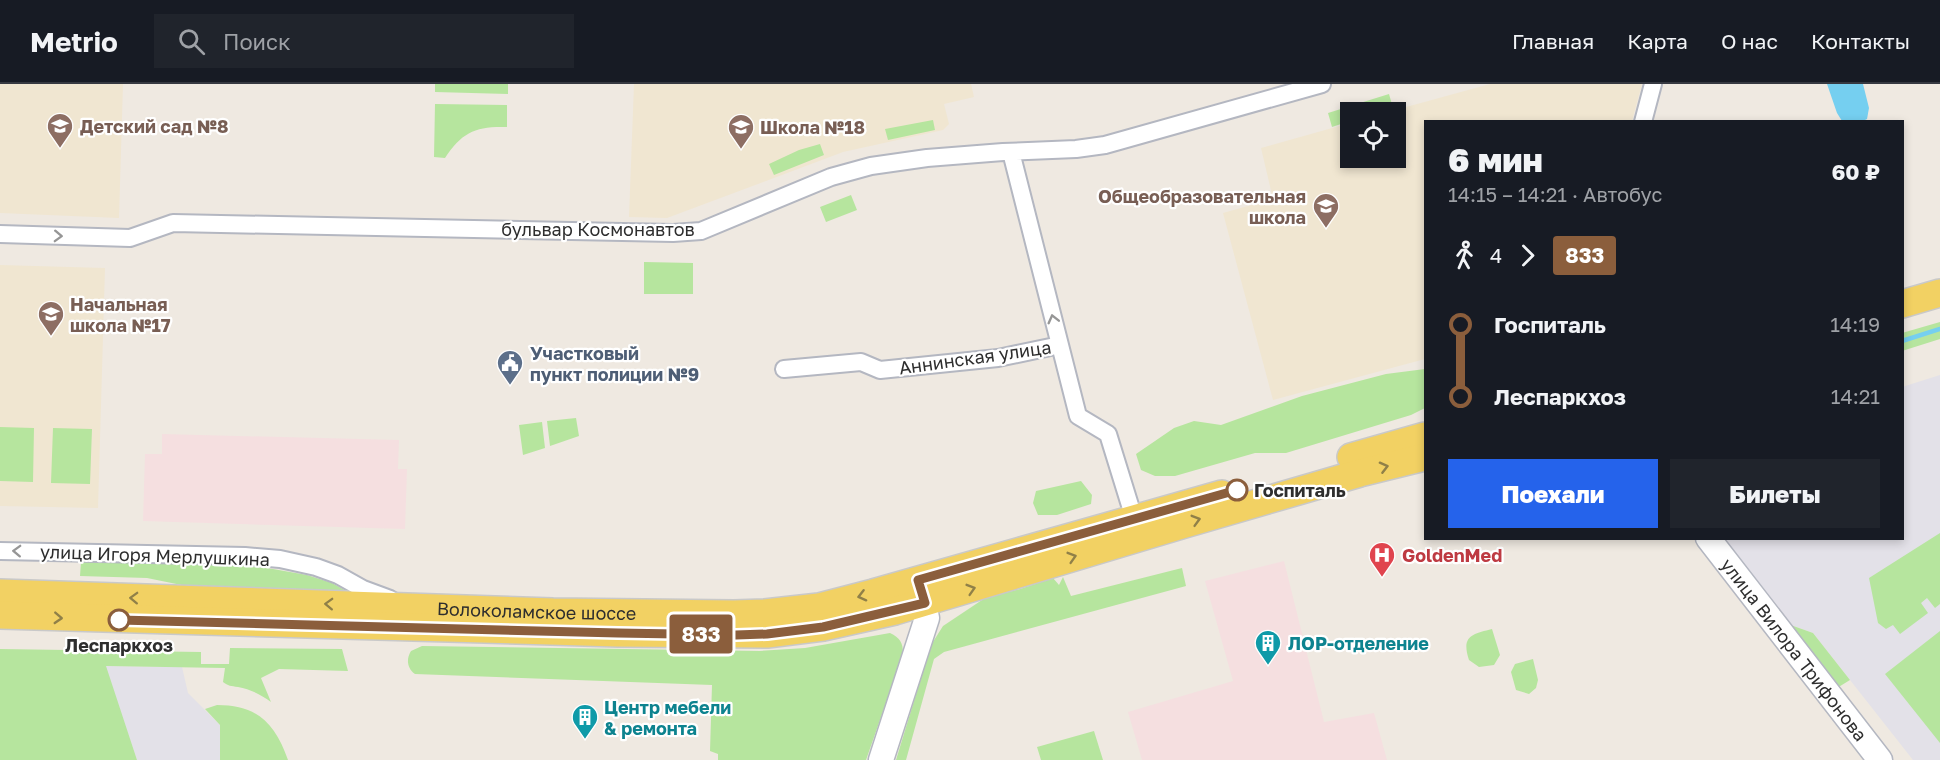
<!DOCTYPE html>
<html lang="ru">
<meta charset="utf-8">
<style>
body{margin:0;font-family:"Golos Text",sans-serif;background:#20242c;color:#f1f3f6;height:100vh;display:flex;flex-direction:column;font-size:22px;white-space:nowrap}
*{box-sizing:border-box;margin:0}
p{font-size:20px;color:#9ea1a6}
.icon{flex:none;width:33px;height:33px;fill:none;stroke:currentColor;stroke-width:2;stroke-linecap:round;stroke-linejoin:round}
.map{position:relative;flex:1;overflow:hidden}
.details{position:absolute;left:1424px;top:36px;width:480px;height:420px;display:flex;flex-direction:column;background:#171b24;border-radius:0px;box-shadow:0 3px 9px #0003}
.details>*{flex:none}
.badge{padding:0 12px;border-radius:4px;font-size:21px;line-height:39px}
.controls{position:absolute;left:1340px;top:18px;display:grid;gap:12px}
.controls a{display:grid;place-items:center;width:66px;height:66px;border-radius:0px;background:#171b24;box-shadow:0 3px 9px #0003;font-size:30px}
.map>.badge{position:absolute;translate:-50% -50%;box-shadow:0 0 0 3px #fff}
.legs{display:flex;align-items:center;gap:9px;height:66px;padding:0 24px;font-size:20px}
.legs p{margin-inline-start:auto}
.summary{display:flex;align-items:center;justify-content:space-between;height:102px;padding:0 24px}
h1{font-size:33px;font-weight:800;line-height:45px}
.cta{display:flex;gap:12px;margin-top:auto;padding:12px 24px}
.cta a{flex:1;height:69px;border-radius:0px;background:#2563eb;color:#fff;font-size:24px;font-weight:800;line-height:69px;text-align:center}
.cta a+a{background:#20242c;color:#f1f3f6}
ul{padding:0 24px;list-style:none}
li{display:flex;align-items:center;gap:21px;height:72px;font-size:22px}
li i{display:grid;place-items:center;width:9px;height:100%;margin:0 8px;background:currentColor}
li i::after{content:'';width:15px;height:15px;margin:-8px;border:4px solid;border-radius:50%;background:#171b24}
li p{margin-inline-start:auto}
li:first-child i{background:linear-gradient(#0000 50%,currentColor 0)}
li:last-child i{background:linear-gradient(currentColor 50%,#0000 0)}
header{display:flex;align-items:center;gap:36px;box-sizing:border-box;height:84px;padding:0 30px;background:#171b24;border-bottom:2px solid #363941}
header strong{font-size:28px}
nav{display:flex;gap:33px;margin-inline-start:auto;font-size:21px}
.search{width:420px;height:54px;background:#20242c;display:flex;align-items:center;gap:15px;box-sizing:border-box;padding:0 21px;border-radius:0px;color:#9ea1a6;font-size:22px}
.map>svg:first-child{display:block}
.industrial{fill:#e3e1e8}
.education{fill:#f0e6d1}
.medical{fill:#f5dfe0}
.green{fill:#b6e59e}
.water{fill:#75cff0}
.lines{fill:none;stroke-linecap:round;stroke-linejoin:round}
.stream{stroke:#75cff0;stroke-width:4.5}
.street-casing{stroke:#b4b7c1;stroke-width:20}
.secondary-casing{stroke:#b4b7c1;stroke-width:27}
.primary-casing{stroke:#c9c9c9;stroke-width:30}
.street{stroke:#fff;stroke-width:16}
.secondary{stroke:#fff;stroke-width:24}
.primary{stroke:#f2d163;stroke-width:27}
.oneway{stroke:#969696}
.oneway2{stroke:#908048}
.line-1-casing{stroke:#fff;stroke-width:14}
.line-1{stroke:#8b5e3c;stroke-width:9}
.stop-1-dot{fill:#fff;stroke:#8b5e3c;stroke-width:3}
.labels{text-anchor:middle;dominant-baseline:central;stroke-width:4.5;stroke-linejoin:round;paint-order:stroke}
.education-label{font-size:18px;font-weight:bold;fill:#785e54;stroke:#fff;text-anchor:start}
.street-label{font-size:18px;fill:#2e2e2e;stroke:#fff}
.service-label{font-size:18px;font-weight:bold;fill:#4e5e75;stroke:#fff;text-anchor:start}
.stop-label{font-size:18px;font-weight:bold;fill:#2e2e2e;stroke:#fff;text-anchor:start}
.health-label{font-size:18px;font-weight:bold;fill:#be3a42;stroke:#fff;text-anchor:start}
.culture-label{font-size:18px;font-weight:bold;fill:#0d838f;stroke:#fff;text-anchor:start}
</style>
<header>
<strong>Metrio</strong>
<div class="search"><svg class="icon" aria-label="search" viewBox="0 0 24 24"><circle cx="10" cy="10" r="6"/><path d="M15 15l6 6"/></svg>Поиск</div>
<nav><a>Главная</a><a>Карта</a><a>О нас</a><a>Контакты</a></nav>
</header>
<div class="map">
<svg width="1940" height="676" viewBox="0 0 1940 676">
<rect width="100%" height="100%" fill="#efe9e1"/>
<path class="industrial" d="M 1940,291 L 1940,676 L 1913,676 L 1813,549 L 1785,539 L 1721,455 L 1902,454 L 1902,303 Z
M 105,582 L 182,583 L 188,609 L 220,641 L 220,676 L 137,676 Z"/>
<path class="education" d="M 0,0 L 123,0 L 119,134 L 0,129 Z
M 634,0 L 971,0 L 974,13 L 944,20 L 949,40 L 943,46 L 843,68 L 667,134 L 629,133 Z
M 1490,0 L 1642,0 L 1632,37 L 1425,38 L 1425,275 L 1273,316 L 1223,129 L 1273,115 L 1261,64 L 1350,39 L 1350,74 L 1395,74 L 1395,28 L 1388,28 Z
M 0,181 L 105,184 L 98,424 L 0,422 Z"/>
<path class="medical" d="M 162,350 L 399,356 L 398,385 L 407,385 L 405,445 L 143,437 L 145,370 L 162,370 Z
M 1284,477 L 1324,638 L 1374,629 L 1387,676 L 1142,676 L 1128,628 L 1233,597 L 1205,497 Z"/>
<path class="green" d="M 435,0 L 508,0 L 508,10 L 435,8 Z
M 1389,10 L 1393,24 L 1378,28 L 1350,28 L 1350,37 L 1332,43 L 1328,29 Z
M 435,20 L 507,21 L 507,43 C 476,42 462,48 445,74 L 434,73 Z
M 933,36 L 935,46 L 888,56 L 885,45 Z
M 820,60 L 824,71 L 774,91 L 769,80 L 799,66 Z
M 851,111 L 857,126 L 826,138 L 820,123 Z
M 644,178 L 693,179 L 693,210 L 644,210 Z
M 1940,238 L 1940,255 L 1902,267 L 1902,249 Z
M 1425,285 L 1425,324 L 1411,331 L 1286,369 L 1255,369 L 1175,392 L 1155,392 L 1141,386 L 1136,370 L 1174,344 L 1194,337 L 1221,341 L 1302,312 L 1386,290 Z
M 576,334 L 579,352 L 550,362 L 547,337 Z
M 542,338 L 545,364 L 523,371 L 519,341 Z
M 0,343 L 34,344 L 33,398 L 0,397 Z
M 53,344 L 92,345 L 90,400 L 51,399 Z
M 1081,397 L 1092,411 L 1091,420 L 1057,431 L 1038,431 L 1033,419 L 1036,407 Z
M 1940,449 L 1940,520 L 1935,524 L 1927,514 L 1921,519 L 1928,529 L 1900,550 L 1893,541 L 1886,545 L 1878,539 L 1869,494 Z
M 81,478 L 233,480 L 273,485 L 307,491 L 332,499 L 355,512 L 201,505 L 147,494 L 80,492 Z
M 1182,484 L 1186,502 L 944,568 L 934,575 L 906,676 L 896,676 L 931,561 L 943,542 L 985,514 L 1020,505 L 1053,494 L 1059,501 L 1063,493 L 1071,512 Z
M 1785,539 L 1813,549 L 1850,596 L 1837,604 Z
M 1492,545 L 1500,571 L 1494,581 L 1479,583 L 1469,576 C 1461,552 1472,550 1492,545 Z
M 1940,547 L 1940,659 L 1885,590 Z
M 890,549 C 900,554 903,558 903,570 L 866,676 L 718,676 L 718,670 L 710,667 L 712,601 L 415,590 C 407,584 406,575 411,567 L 422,562 L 760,567 L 805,564 Z
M 230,564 L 342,565 L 348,587 L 279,585 L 261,594 L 271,618 C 262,611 250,605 238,603 C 231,602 228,602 223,598 L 225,584 L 106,582 L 137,676 L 0,676 L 0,565 L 201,568 L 201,580 L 229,580 Z
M 1533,575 L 1538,596 L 1536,604 L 1529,610 L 1516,606 L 1511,588 L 1515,580 Z
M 217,621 C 257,621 275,639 288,676 L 220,676 L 220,641 L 205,625 Z
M 1094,647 L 1103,676 L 1041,676 L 1037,663 Z"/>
<path class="water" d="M 1827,0 L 1863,0 L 1869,24 L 1867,35 L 1863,37 L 1842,37 L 1837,29 Z"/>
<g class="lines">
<path class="stream" d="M 1902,257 L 1940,245"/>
<g class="street-casing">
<path id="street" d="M 1643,38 L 1653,0
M 1011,68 L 1078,332 L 1108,350 L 1137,444
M 0,150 L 130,154 L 173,139 L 673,149 L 701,147 L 831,93 L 871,82 L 927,74 L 1003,68 L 1076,65 L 1105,61 L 1322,0
M 784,285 L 861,278 L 880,286 L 998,274 L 1060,261
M 0,467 L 245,472 L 280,475 L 316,483 L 338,491 L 363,505 L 390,515"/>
</g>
<g class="secondary-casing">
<g id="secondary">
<path id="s1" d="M 1708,454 L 1880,676"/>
<path d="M 881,676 L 927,534 L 920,501"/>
</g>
</g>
<g class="primary-casing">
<g id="primary">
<path d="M 1902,220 L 1940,209"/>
<path d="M 1351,373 L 1425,352"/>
<path id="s2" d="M 0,509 L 553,528 L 734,530 L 765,529 L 819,523 L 873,509 L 1222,410"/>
<path d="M 0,531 L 618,549 L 767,550 L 823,543 L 895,527 L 1185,440 L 1360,389 L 1425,373"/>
</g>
</g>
<use href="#street" class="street"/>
<use href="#secondary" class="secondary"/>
<use href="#primary" class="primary"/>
</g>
<defs><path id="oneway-chevron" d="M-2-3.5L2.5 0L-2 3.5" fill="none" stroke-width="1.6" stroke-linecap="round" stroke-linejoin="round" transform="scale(1.5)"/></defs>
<g class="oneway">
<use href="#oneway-chevron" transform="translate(58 152) rotate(2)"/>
<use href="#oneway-chevron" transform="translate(1053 235) rotate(-104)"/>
<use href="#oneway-chevron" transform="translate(17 467) rotate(-178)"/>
</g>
<g class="oneway2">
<use href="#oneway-chevron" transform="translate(1384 383) rotate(-14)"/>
<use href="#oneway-chevron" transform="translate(1196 436) rotate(-16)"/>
<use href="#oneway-chevron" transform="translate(1072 473) rotate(-17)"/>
<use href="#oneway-chevron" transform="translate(971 505) rotate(-17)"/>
<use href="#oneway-chevron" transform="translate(862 512) rotate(166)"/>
<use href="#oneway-chevron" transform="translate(134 514) rotate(-178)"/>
<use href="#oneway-chevron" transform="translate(329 520) rotate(-178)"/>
<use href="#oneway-chevron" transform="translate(58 534) rotate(3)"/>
</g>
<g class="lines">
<g class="line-1-casing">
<path id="line-1" d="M 119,536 L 618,549 L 736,551 L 767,550 L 823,543 L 925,519 L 918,496 L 1237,406"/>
</g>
<use href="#line-1" class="line-1"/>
</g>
<defs>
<g id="school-pin" transform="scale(1.35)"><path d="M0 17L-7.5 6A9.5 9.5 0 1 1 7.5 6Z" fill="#8d6e63" stroke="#fff"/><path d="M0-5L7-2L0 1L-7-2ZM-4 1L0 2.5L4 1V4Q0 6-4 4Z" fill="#fff"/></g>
<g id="civic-pin" transform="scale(1.35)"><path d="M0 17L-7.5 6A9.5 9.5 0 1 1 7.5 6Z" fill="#5c6f8a" stroke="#fff"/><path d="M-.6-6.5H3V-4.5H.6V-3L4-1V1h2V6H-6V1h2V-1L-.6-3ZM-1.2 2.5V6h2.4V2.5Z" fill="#fff"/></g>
<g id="hospital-pin" transform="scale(1.35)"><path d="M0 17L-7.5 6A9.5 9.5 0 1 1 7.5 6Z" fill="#e0444e" stroke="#fff"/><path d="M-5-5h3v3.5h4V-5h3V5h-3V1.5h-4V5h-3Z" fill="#fff"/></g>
<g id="building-pin" transform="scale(1.35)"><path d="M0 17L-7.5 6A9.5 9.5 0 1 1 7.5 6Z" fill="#0f9aa8" stroke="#fff"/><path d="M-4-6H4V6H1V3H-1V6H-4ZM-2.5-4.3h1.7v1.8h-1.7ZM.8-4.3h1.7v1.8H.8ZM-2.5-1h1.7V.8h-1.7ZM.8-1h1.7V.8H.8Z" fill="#fff"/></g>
</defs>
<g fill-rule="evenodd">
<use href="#school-pin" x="60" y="42"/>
<use href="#school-pin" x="741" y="43"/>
<use href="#school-pin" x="1326" y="122"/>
<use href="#school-pin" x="51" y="230"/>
<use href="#civic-pin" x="510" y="279"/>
<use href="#hospital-pin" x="1382" y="471"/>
<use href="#building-pin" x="1268" y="559"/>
<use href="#building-pin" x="585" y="633"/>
</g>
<g class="stop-1-dot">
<circle cx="1237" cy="406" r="10"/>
<circle cx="119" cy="536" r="10"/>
</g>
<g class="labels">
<g class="education-label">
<text x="80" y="42">Детский сад №8</text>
<text x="760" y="43">Школа №18</text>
<text x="1306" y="112" text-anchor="end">Общеобразовательная<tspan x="1306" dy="21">школа</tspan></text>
<text x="70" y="220">Начальная<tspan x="70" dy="21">школа №17</tspan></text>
</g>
<g class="street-label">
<text x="598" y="145">бульвар Космонавтов</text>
<text transform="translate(975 273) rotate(-8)">Аннинская улица</text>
<text transform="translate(155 471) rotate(2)">улица Игоря Мерлушкина</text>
<text stroke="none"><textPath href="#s2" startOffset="537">Волоколамское шоссе</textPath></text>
<text stroke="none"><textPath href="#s1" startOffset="141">улица Вилора Трифонова</textPath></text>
</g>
<g class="service-label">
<text x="530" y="269">Участковый<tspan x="530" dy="21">пункт полиции №9</tspan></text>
</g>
<g class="stop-label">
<text x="1254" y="406">Госпиталь</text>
<text x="119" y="561" text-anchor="middle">Леспаркхоз</text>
</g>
<g class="health-label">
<text x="1402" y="471">GoldenMed</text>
</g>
<g class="culture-label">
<text x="1288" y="559">ЛОР-отделение</text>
<text x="604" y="623">Центр мебели<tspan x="604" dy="21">&amp; ремонта</tspan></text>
</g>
</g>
</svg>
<div class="controls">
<a><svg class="icon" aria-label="locate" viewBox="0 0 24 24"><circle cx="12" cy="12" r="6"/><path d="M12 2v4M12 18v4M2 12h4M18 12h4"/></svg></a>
</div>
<b class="badge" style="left:701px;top:550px;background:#8b5e3c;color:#fff">833</b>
<section class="details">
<div class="summary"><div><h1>6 мин</h1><p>14:15 – 14:21 · Автобус</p></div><b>60 ₽</b></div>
<div class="legs"><svg class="icon" aria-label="walk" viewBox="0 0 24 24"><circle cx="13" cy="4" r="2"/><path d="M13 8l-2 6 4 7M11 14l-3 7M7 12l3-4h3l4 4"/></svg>4<svg class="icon" aria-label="forward" viewBox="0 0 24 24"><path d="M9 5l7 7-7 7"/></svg><b class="badge" style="background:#8b5e3c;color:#fff">833</b></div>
<ul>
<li><i style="color:#8b5e3c"></i><b>Госпиталь</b><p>14:19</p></li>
<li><i style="color:#8b5e3c"></i><b>Леспаркхоз</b><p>14:21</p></li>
</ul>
<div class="cta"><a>Поехали</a><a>Билеты</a></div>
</section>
</div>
